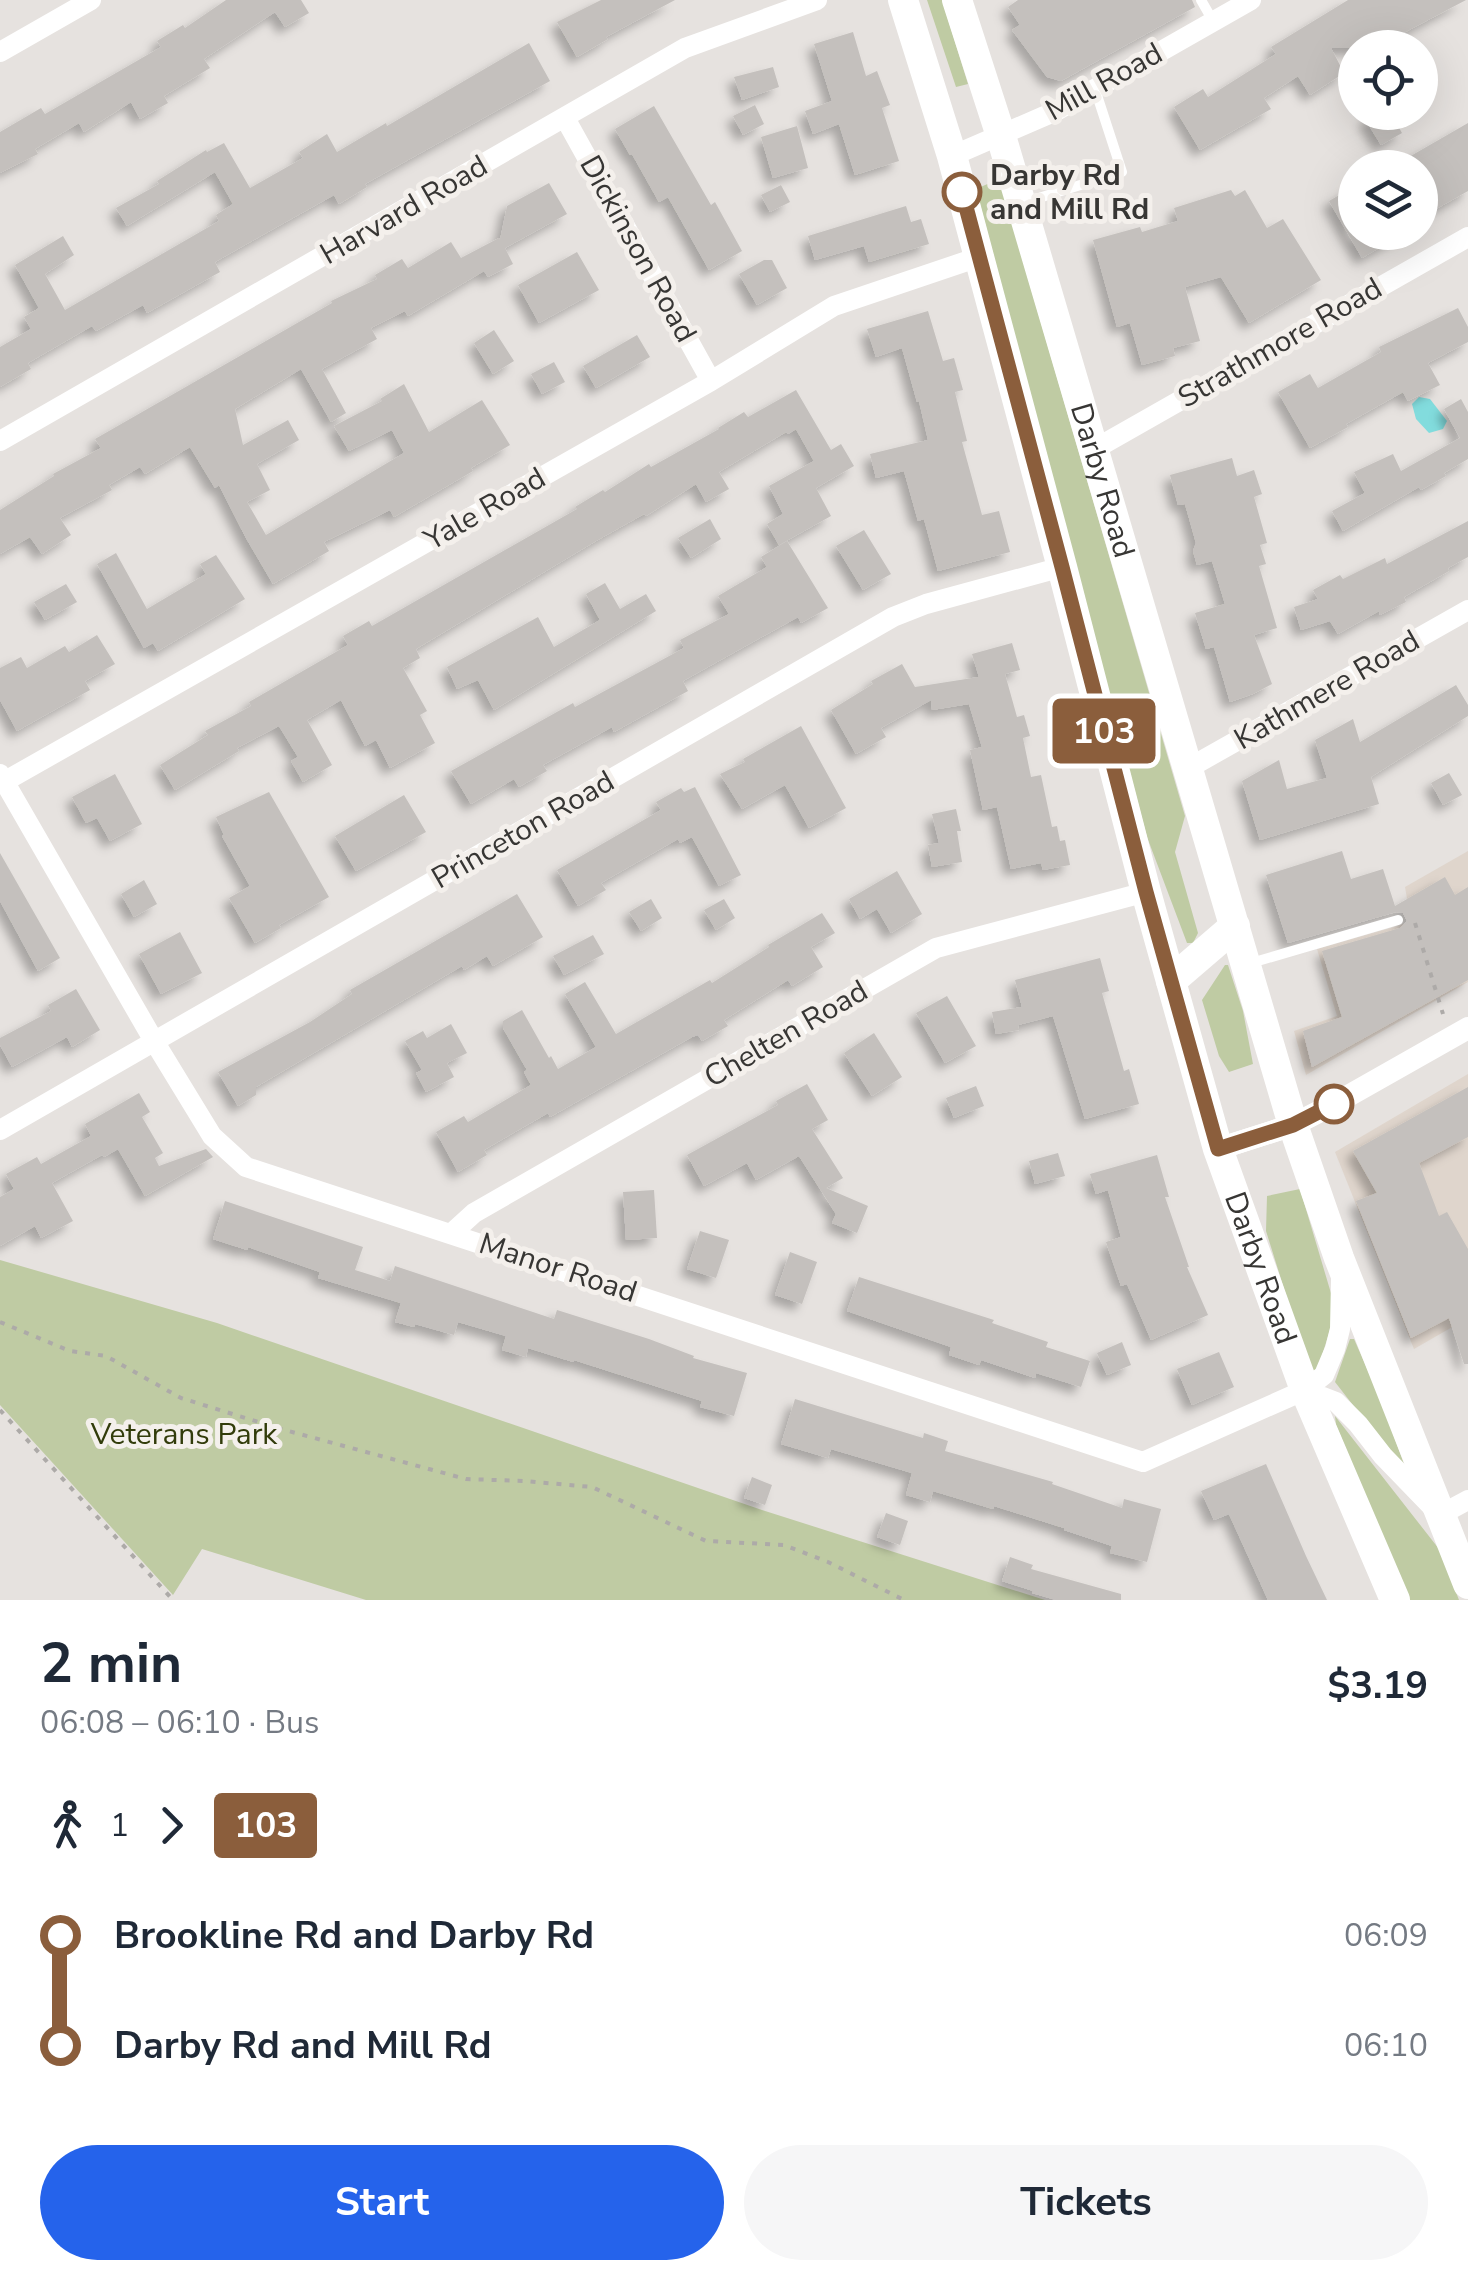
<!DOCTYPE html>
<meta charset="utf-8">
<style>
body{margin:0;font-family:"Nunito Sans",sans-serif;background:#f6f6f7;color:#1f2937;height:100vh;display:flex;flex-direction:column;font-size:38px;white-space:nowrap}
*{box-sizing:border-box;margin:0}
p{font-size:32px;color:#747a83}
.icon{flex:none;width:55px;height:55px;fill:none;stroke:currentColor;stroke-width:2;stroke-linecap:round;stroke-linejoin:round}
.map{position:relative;height:1600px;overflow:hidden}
.drawer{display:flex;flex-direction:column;background:#fff;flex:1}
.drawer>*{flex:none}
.badge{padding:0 20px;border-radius:8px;font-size:35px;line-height:65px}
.fabs{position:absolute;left:1338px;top:30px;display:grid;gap:20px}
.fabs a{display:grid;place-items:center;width:100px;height:100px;border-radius:50%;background:#fff;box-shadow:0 10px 40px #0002;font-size:50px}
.map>.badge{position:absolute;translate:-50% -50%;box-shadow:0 0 0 5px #fff}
.legs{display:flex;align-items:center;gap:15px;height:110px;padding:0 40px;font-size:32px}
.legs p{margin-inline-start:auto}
.summary{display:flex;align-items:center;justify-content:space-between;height:170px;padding:0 40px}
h1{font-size:55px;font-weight:700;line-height:75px}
.action{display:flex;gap:20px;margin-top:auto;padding:20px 40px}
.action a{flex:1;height:115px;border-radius:60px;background:#2563eb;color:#fff;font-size:40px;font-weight:700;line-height:115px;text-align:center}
.action a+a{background:#f6f6f7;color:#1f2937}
ul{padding:0 40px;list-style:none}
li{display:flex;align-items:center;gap:35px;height:110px;font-size:38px}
li i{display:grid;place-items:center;width:15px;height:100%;margin:0 12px;background:currentColor}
li i::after{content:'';width:25px;height:25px;margin:-12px;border:8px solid;border-radius:50%;background:#fff}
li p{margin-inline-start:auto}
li:first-child i{background:linear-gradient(#0000 50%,currentColor 0)}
li:last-child i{background:linear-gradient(currentColor 50%,#0000 0)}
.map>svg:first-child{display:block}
.built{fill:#dfd5cc}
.green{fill:#bfcba3}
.water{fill:#82dcdd}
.building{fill:#c4c0bd;filter:url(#shadow)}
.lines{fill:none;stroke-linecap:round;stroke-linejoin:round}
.path{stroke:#adaaa8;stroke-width:4;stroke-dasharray:5 8;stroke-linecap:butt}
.service{stroke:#fff;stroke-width:10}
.minor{stroke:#fff;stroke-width:20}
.tertiary{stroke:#fff;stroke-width:22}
.primary{stroke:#fff;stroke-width:30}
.line-1-casing{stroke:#fff;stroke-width:22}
.line-1{stroke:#8b5e3c;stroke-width:15}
.stop-1-dot{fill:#fff;stroke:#8b5e3c;stroke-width:5}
.labels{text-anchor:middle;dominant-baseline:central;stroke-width:10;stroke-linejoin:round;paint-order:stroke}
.street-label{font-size:30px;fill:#373634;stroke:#f4f0ec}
.stop-label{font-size:30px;font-weight:bold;fill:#373634;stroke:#f4f0ec;text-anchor:start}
.park-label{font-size:30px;fill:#323c0b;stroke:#f4f0ec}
</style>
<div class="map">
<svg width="1468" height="1600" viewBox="0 0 1468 1600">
<defs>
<filter id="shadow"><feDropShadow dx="-7" dy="7" stdDeviation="5" flood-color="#0004"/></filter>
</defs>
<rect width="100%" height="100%" fill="#e6e2df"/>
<path class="built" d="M 1468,851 L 1468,982 L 1306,1075 L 1294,1031 L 1337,1016 L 1317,949 L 1411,922 L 1405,887 Z
M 1468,1074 L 1468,1318 L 1414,1349 L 1335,1152 Z"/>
<path class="green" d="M 927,0 L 942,0 L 968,84 L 956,87 Z
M 999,179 L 1185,816 L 1175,852 L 1198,933 L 1193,943 L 1187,943 L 1147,837 L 976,189 Z
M 1225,965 L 1228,965 L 1243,1011 L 1253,1064 L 1229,1072 L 1219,1056 L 1202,1000 Z
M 1300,1189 L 1336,1310 L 1317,1372 L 1310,1372 L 1266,1231 L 1267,1196 Z
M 0,1260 L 217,1323 L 762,1510 L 1045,1600 L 366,1600 L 202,1549 L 173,1595 L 0,1405 Z
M 1350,1339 L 1354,1339 L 1380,1398 L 1404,1464 L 1398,1463 L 1335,1382 Z
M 1335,1416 L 1439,1549 L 1459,1600 L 1409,1600 L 1336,1425 Z"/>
<path class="water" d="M 1419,397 L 1430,399 L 1447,421 L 1443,429 L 1429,433 L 1416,419 L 1412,404 Z"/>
<path class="building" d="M 226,0 L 301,0 L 309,13 L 285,27 L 275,12 L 204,59 L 210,68 L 164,96 L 168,103 L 140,119 L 131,102 L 84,132 L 79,123 L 35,149 L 38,154 L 0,173 L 0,132 L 41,108 L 45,114 L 161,47 L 157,41 L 183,25 L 185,28 Z
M 601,0 L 675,0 L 606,37 L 608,39 L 577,57 L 557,22 Z
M 1018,0 L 1192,0 L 1195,7 L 1061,81 L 1047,77 L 1012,30 L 1020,25 L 1008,7 Z
M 1348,0 L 1466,0 L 1375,48 L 1331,48 L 1344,73 L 1310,95 L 1298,76 L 1264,98 L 1271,109 L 1200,150 L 1174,107 L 1203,89 L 1208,97 L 1276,54 L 1271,47 Z
M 853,32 L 866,76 L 877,71 L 890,105 L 882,108 L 899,161 L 855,175 L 839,124 L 813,134 L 805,111 L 832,101 L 814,44 Z
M 529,43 L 550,81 L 365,184 L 367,187 L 339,204 L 334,195 L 268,232 L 215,262 L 220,272 L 147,313 L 143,305 L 96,331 L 92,326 L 28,363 L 31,369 L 0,387 L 0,347 L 31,329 L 24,317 L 39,308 L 15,265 L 63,236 L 74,255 L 45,274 L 65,310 L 219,221 L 216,215 L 233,204 L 215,172 L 127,226 L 116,208 L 159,184 L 157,181 L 206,150 L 207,152 L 224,143 L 250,188 L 303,158 L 299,152 L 327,134 L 337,152 L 386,123 L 387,126 Z
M 773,67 L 779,87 L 742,100 L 734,77 Z
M 755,105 L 764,124 L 743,135 L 733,116 Z
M 654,106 L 711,205 L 715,202 L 742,251 L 709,270 L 668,197 L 659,202 L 632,154 L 630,155 L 615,129 Z
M 1375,112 L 1390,112 L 1402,133 L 1381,145 L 1365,119 Z
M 1468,123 L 1468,191 L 1436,209 L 1420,178 L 1420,168 L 1414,168 L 1409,157 Z
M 797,126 L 808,168 L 773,178 L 761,137 Z
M 549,183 L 567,214 L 505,248 L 513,264 L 488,277 L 484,271 L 408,316 L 405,311 L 371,328 L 377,339 L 322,369 L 346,413 L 331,422 L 301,369 L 235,409 L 243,445 L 288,420 L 299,440 L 257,464 L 270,490 L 247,502 L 266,535 L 404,453 L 392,430 L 349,451 L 334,426 L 382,401 L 380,399 L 404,384 L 429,432 L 482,400 L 510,445 L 471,468 L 473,471 L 394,517 L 390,510 L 324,542 L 329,551 L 273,584 L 246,538 L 219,485 L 215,488 L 190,447 L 145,474 L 140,467 L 109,485 L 112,490 L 60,518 L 71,535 L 42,554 L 30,537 L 0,554 L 0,510 L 54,476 L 53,474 L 101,448 L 95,439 L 332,303 L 331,301 L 377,279 L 375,275 L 402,259 L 408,268 L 451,242 L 461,258 L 499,238 L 500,240 L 507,206 Z
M 781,185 L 790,202 L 770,212 L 761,195 Z
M 1355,186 L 1355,232 L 1406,232 L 1362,258 L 1329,201 Z
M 1231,190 L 1235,196 L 1245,190 L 1267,228 L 1283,219 L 1321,280 L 1249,323 L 1221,277 L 1185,287 L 1200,341 L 1173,348 L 1175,356 L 1142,365 L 1130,323 L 1117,327 L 1093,240 L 1140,227 L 1142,232 L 1178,221 L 1174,208 Z
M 906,206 L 911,222 L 921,219 L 929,244 L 869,262 L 864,246 L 815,260 L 808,236 Z
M 577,252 L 599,290 L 539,323 L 518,285 Z
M 764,260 L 772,260 L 787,288 L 757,305 L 739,274 Z
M 1458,308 L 1468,327 L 1468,342 L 1428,363 L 1440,385 L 1408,401 L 1403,392 L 1346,424 L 1348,427 L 1310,448 L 1278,392 L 1310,374 L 1318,388 L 1381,352 L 1379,347 Z
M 928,311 L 943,361 L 954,358 L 963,390 L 955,392 L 967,441 L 962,442 L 982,515 L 999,511 L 1010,552 L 938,571 L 924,519 L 918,521 L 904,471 L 876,478 L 870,454 L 928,440 L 919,401 L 917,402 L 902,348 L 876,357 L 867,329 Z
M 494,330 L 514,361 L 493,374 L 474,343 Z
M 637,335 L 650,357 L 596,388 L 583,366 Z
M 554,362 L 565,382 L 542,394 L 531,374 Z
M 796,390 L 831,450 L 841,444 L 854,466 L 816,488 L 831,516 L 779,545 L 767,524 L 783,514 L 769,486 L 814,461 L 796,429 L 788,434 L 786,432 L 719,472 L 729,489 L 706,502 L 696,484 L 646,516 L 644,514 L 596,541 L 416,649 L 420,658 L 403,668 L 427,711 L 420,715 L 435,743 L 390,768 L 376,740 L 365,746 L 341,700 L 307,720 L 332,765 L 303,782 L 291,761 L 298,757 L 279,726 L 237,748 L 239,751 L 175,790 L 160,765 L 208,735 L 205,731 L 251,706 L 249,702 L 348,645 L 343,636 L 369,621 L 372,626 L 577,509 L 575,507 L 603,490 L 605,492 L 649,464 L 651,467 L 719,429 L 718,428 L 744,412 L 748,417 Z
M 1461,399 L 1468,412 L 1468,459 L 1444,473 L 1446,476 L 1421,490 L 1419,487 L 1343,531 L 1332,511 L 1365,493 L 1354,472 L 1393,454 L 1401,471 L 1460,438 L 1444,409 Z
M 1232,458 L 1237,476 L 1254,470 L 1262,494 L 1254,497 L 1267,543 L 1260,545 L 1266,564 L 1259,566 L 1277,628 L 1254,635 L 1272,684 L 1253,694 L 1230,702 L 1214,647 L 1206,649 L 1195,613 L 1225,604 L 1212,561 L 1197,565 L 1193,551 L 1196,543 L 1185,504 L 1178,505 L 1170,475 Z
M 710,519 L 721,539 L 691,558 L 678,538 Z
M 1468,521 L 1468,557 L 1448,568 L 1449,571 L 1404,597 L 1406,602 L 1380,615 L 1379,611 L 1338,634 L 1330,621 L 1301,630 L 1294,607 L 1318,599 L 1313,590 L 1340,575 L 1343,579 L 1385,558 L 1387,564 Z
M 864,530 L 891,574 L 863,590 L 836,546 Z
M 787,541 L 828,608 L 801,623 L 798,617 L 683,681 L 688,691 L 614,732 L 612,727 L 543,765 L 547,771 L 519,787 L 514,779 L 471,804 L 451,771 L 573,703 L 575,707 L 684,648 L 680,640 L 729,614 L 718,596 L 767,567 L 761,557 Z
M 116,553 L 147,609 L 206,574 L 200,564 L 216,555 L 245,599 L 158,651 L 153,643 L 144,648 L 97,564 Z
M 605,583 L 620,609 L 646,594 L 656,611 L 494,710 L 478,680 L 457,689 L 447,667 L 538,617 L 554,647 L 600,620 L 586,594 Z
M 66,584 L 77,602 L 45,620 L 34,602 Z
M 97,635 L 115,664 L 85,681 L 90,690 L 17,731 L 0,700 L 0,668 L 21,657 L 27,668 L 65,646 L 69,652 Z
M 1012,643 L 1020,670 L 1005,674 L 1017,717 L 1024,715 L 1030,736 L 1023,738 L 1031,777 L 1041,775 L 1052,827 L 1057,826 L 1060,841 L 1065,840 L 1070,865 L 1043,870 L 1041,863 L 1011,869 L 997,807 L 983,810 L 970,750 L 982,747 L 969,704 L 932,710 L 931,700 L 881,728 L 886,737 L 856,754 L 831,710 L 873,684 L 871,681 L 902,664 L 915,687 L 979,677 L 972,654 Z
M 1456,685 L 1468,705 L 1468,716 L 1371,777 L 1379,804 L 1260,840 L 1242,781 L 1279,760 L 1287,789 L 1327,778 L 1315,740 L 1353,719 L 1360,742 Z
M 801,726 L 846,808 L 809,828 L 785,785 L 742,809 L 720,774 L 745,762 L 743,759 Z
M 1449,773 L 1462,795 L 1443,805 L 1431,783 Z
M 115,774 L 142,824 L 110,841 L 97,818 L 86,823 L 72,797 Z
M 695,787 L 741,875 L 719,886 L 692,837 L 680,843 L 678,839 L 601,883 L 606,890 L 578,906 L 557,870 L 661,810 L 656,802 L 681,788 L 684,792 Z
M 269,792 L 329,897 L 279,925 L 281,928 L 255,943 L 229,898 L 250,886 L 222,836 L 224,835 L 216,817 Z
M 404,795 L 426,832 L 356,871 L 335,836 Z
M 956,809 L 961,831 L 957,831 L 962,862 L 932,867 L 928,845 L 939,843 L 932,814 Z
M 1342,851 L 1351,879 L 1383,869 L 1395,906 L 1445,877 L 1455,895 L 1468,887 L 1468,980 L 1312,1067 L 1303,1031 L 1342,1017 L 1322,951 L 1400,928 L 1407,921 L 1403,913 L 1396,912 L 1288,943 L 1266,875 Z
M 0,853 L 60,958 L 38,971 L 0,901 Z
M 897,871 L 922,914 L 891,933 L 877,909 L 860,919 L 849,899 Z
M 144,880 L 157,904 L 134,917 L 121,894 Z
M 517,894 L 543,937 L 493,966 L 487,956 L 464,970 L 462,966 L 256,1087 L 256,1095 L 238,1106 L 218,1072 L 310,1022 L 352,994 L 350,990 Z
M 651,899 L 662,918 L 641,931 L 629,912 Z
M 724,899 L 735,918 L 716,930 L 704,910 Z
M 822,913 L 835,933 L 811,947 L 823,967 L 792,986 L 788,980 L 724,1020 L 728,1026 L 702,1041 L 698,1035 L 692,1037 L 550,1117 L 548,1113 L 484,1150 L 487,1155 L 458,1172 L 436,1132 L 464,1116 L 468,1122 L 531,1085 L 524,1072 L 527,1070 L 503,1028 L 503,1021 L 522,1010 L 549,1058 L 551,1056 L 558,1069 L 596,1047 L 565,994 L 585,982 L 616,1034 L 710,980 L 712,983 L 769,947 L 768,945 Z
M 180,932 L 202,973 L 161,994 L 139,954 Z
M 593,935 L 604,954 L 564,975 L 553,956 Z
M 1100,958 L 1109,991 L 1102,993 L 1124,1071 L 1129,1069 L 1139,1104 L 1085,1119 L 1053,1016 L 1018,1025 L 1019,1030 L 996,1034 L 992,1012 L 1022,1007 L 1015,980 Z
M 76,989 L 100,1030 L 72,1047 L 67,1037 L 12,1067 L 0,1045 L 0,1038 L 51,1011 L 48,1005 Z
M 947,996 L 976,1046 L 945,1063 L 916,1013 Z
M 451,1024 L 467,1053 L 447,1063 L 454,1077 L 426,1092 L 416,1073 L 422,1070 L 405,1041 L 423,1031 L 427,1038 Z
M 874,1033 L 902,1077 L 872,1096 L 844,1053 Z
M 807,1084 L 828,1120 L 812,1129 L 843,1178 L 826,1188 L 868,1206 L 857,1233 L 832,1223 L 836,1214 L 799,1156 L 756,1180 L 747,1163 L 704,1186 L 687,1155 L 778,1105 L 776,1101 Z
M 976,1086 L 984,1106 L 954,1118 L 946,1098 Z
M 1468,1087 L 1468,1137 L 1419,1163 L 1439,1216 L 1447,1212 L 1468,1249 L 1468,1364 L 1464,1364 L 1449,1318 L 1411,1338 L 1356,1201 L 1377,1193 L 1353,1151 Z
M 139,1093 L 150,1112 L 142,1117 L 163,1153 L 155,1158 L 159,1166 L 206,1149 L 213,1157 L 145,1196 L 118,1149 L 104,1157 L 102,1155 L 52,1183 L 73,1221 L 41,1238 L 35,1226 L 0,1246 L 0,1197 L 14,1189 L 6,1174 L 37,1157 L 41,1164 L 91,1136 L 85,1124 Z
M 1058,1153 L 1065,1176 L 1035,1184 L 1029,1161 Z
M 1157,1155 L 1169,1197 L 1165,1197 L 1189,1267 L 1187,1267 L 1208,1315 L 1151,1340 L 1127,1284 L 1121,1286 L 1106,1242 L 1121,1237 L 1108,1190 L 1096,1194 L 1090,1174 Z
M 654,1190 L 657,1238 L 626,1240 L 623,1192 Z
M 225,1201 L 363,1247 L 355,1270 L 390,1281 L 395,1266 L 554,1319 L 557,1310 L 649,1339 L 694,1356 L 693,1358 L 747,1373 L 734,1416 L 700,1407 L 702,1401 L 574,1360 L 573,1362 L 528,1348 L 526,1357 L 502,1350 L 506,1336 L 458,1322 L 454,1335 L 415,1324 L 414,1327 L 395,1322 L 401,1303 L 318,1278 L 320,1272 L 248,1247 L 247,1250 L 213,1239 Z
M 700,1231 L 729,1240 L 716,1278 L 687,1269 Z
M 790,1252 L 817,1262 L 802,1304 L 775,1295 Z
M 859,1277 L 994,1320 L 992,1323 L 1048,1342 L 1046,1347 L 1090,1361 L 1081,1387 L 1036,1373 L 1035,1378 L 981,1360 L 979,1365 L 949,1355 L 951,1347 L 847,1311 Z
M 1122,1342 L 1131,1365 L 1107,1375 L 1097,1353 Z
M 1219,1352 L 1234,1387 L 1192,1405 L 1177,1369 Z
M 795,1399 L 923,1438 L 924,1433 L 948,1441 L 945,1451 L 1053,1482 L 1052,1484 L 1122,1508 L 1124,1499 L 1161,1509 L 1147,1562 L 1110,1553 L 1112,1546 L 1064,1530 L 1064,1528 L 994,1506 L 993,1509 L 933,1491 L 930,1502 L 906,1495 L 912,1473 L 831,1449 L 828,1458 L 781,1444 Z
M 1266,1464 L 1306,1556 L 1327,1600 L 1268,1600 L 1229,1514 L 1214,1520 L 1201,1491 Z
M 752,1477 L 772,1485 L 765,1505 L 744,1498 Z
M 886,1513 L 908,1521 L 900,1545 L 877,1537 Z
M 1010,1557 L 1033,1565 L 1031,1569 L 1121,1594 L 1121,1600 L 1056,1600 L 1032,1593 L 1033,1591 L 1002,1581 Z"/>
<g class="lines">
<path class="path" d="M 1415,923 L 1443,1014
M 0,1322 L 70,1351 L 106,1356 L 181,1398 L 281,1429 L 466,1479 L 524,1481 L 592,1487 L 706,1541 L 784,1545 L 828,1562 L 904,1600
M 0,1410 L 173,1600"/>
<path class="service" d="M 1201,0 L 1213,21
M 1026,202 L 1122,172 L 1095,89
M 1251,963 L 1398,920"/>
<path class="minor" d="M 0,52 L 91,0
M 565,118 L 711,381
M 952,156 L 1056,111 L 1251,0
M 0,441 L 685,48 L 817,0
M 1093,450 L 1468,237
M 1187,769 L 1468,610
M 0,774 L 154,1041 L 212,1136 L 246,1167 L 1143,1462 L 1305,1390 L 1324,1375 L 1335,1349 L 1340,1329 L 1341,1280
M 0,784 L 711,381 L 834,306 L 979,257
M 0,1130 L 893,617 L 926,604 L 1062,567
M 452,1233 L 474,1213 L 936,948 L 1146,892
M 1305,1390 L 1336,1402 L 1358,1424 L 1383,1456 L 1440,1515 L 1468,1500"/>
<path class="tertiary" d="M 1218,1149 L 1293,1125 L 1334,1104 L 1468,1028"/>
<g class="primary">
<path id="s1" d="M 903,0 L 952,156 L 1062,567 L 1146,892 L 1218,1149 L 1305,1390 L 1395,1600"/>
<path id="s2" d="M 957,0 L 1001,136 L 1293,1125 L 1339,1258 L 1468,1584"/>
<path d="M 1171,981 L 1235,926"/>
</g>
</g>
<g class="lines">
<g class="line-1-casing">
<path id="line-1" d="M 962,192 L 1062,567 L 1146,892 L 1218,1149 L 1293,1125 L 1334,1104"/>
</g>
<use href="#line-1" class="line-1"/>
</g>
<g class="stop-1-dot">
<circle cx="962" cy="192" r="18"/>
<circle cx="1334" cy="1104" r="18"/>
</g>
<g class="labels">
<g class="street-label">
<text transform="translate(1104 82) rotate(-29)">Mill Road</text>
<text transform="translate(404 210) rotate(-30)">Harvard Road</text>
<text transform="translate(638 249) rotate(61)">Dickinson Road</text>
<text transform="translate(1280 343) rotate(-30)">Strathmore Road</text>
<text stroke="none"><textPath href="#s2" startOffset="502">Darby Road</textPath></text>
<text transform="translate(485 509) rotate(-30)">Yale Road</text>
<text transform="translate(1327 690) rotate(-30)">Kathmere Road</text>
<text transform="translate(523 830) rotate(-30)">Princeton Road</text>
<text transform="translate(786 1034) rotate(-30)">Chelten Road</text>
<text transform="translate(558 1268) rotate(18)">Manor Road</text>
<text stroke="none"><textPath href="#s1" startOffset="1318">Darby Road</textPath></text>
</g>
<g class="stop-label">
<text x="990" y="175">Darby Rd<tspan x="990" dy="34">and Mill Rd</tspan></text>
</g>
<g class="park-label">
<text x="184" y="1434">Veterans Park</text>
</g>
</g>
</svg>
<div class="fabs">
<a><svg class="icon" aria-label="locate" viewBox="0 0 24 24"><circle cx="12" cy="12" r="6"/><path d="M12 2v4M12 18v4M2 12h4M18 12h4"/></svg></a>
<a><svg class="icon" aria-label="layers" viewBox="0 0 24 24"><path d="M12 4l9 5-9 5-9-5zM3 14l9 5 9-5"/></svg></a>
</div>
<b class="badge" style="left:1104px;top:731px;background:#8b5e3c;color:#fff">103</b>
</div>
<section class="drawer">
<div class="summary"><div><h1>2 min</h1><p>06:08 – 06:10 · Bus</p></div><b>$3.19</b></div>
<div class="legs"><svg class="icon" aria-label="walk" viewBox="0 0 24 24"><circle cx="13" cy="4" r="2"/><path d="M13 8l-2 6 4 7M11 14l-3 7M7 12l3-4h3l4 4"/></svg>1<svg class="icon" aria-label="forward" viewBox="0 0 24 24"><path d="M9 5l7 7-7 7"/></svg><b class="badge" style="background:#8b5e3c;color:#fff">103</b></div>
<ul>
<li><i style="color:#8b5e3c"></i><b>Brookline Rd and Darby Rd</b><p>06:09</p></li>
<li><i style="color:#8b5e3c"></i><b>Darby Rd and Mill Rd</b><p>06:10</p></li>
</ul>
<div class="action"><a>Start</a><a>Tickets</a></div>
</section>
